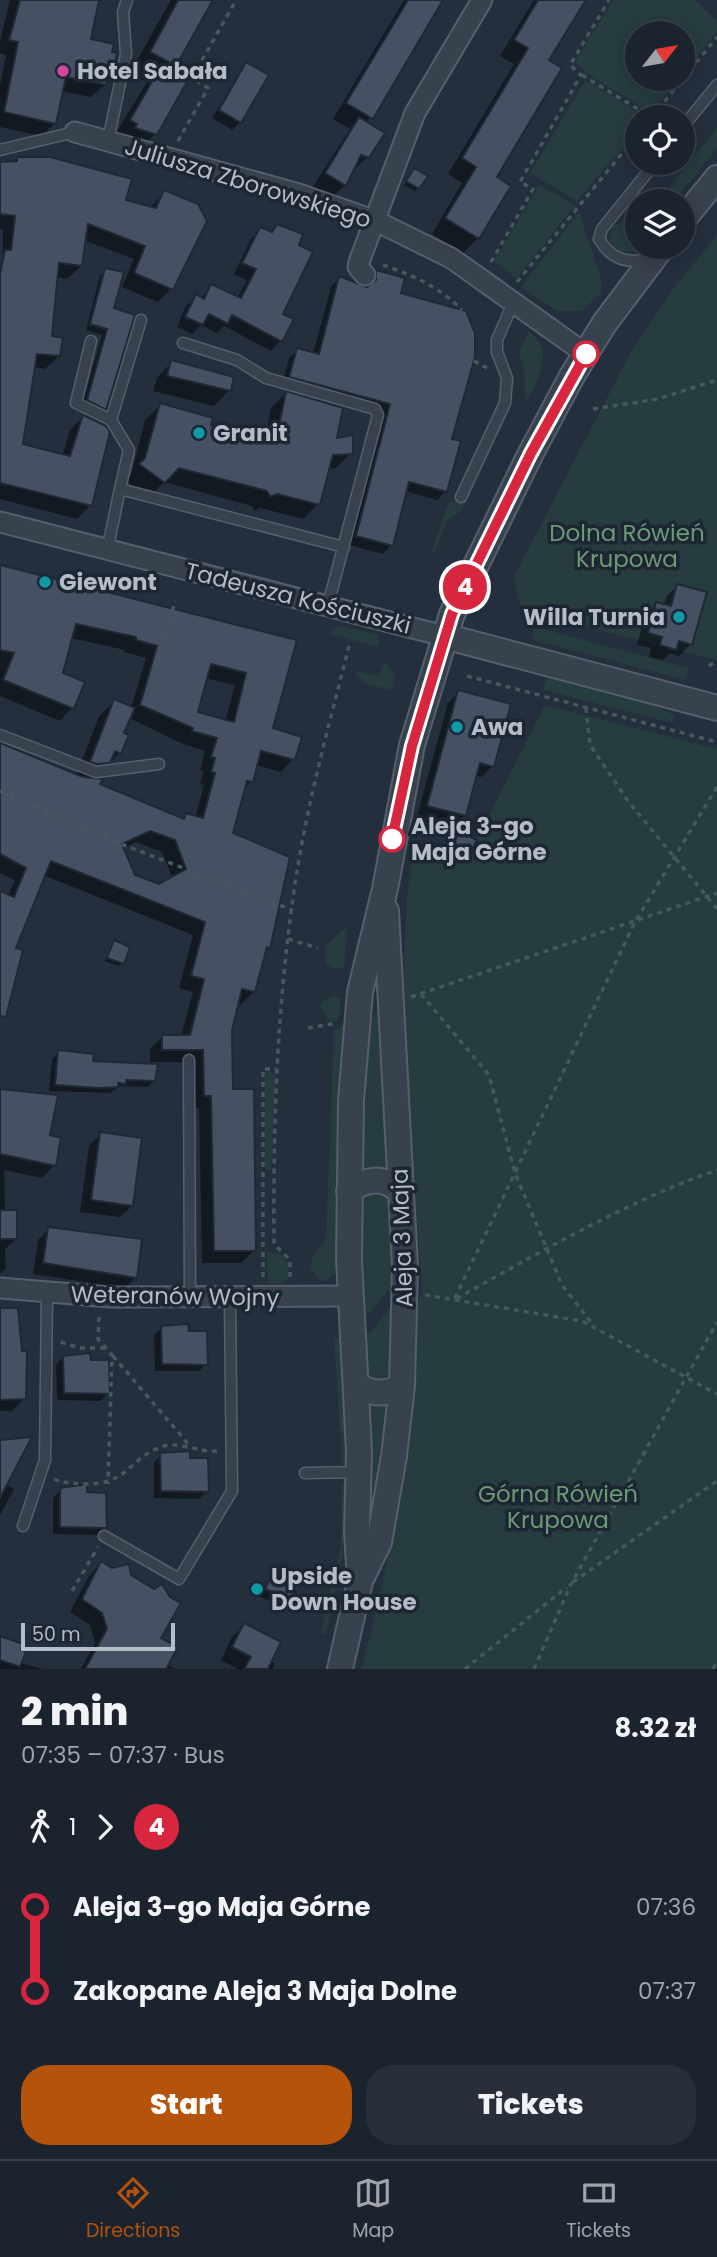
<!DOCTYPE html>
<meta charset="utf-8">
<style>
body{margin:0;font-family:Poppins,sans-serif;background:#282f3a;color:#f1f3f6;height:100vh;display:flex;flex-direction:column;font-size:26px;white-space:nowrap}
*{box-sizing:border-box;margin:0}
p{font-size:23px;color:#a0a4aa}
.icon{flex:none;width:38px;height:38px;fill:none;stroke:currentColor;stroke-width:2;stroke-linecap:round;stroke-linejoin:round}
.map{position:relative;height:1669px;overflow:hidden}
.drawer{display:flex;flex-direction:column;background:#1b232e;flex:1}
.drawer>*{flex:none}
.badge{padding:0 14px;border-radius:23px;font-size:24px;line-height:46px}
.needle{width:46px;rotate:59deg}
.controls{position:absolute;left:625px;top:21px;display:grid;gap:14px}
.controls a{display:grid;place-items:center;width:70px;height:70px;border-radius:50%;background:#1b232e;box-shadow:0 4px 18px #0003,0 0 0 2px #39404a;font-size:35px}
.scale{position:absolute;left:21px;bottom:18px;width:154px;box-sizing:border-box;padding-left:7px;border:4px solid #b4bcc9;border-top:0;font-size:19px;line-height:24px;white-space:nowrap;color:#b4bcc9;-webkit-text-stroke:5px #1d2633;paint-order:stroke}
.map>.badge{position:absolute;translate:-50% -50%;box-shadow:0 0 0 4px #fff}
.legs{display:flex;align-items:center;gap:10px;height:77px;padding:0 21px;font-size:23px}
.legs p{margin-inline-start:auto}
.head{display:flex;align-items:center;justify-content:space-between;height:119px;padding:0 21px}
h1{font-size:38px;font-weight:800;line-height:52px}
.button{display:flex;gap:14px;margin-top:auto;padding:14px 21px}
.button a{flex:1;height:80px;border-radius:28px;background:#b45309;color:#fff;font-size:28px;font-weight:800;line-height:80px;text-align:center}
.button a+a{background:#282f3a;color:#f1f3f6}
ul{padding:0 21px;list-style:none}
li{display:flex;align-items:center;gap:24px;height:84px;font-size:26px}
li i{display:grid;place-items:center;width:10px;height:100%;margin:0 9px;background:currentColor}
li i::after{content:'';width:18px;height:18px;margin:-9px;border:5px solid;border-radius:50%;background:#1b232e}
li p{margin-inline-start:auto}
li:first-child i{background:linear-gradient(#0000 50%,currentColor 0)}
li:last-child i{background:linear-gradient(currentColor 50%,#0000 0)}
.menu{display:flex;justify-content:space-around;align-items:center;height:98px;border-top:2px solid #39404a;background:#1b232e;font-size:19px;color:#a0a4aa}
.menu a{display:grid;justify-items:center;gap:4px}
.menu .active{color:#b45309}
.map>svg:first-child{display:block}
.green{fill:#263c3f}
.shadow{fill:#0007;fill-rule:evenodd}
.building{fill:#455162;stroke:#1f2835;stroke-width:2;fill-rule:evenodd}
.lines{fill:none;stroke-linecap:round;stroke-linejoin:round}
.service-casing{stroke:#565f6c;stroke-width:13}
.minor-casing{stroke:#565f6c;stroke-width:23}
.tertiary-casing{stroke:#565f6c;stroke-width:28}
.path{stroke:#44595c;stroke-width:3.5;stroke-dasharray:5 5;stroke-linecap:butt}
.service{stroke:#38414e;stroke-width:10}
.minor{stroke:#38414e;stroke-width:19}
.tertiary{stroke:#38414e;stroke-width:24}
.line-1-casing{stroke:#fff;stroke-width:16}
.line-1{stroke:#d7263d;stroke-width:10}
.hotel-dot{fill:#d1479c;stroke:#1d2633;stroke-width:2.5}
.stop-1-dot{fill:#fff;stroke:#d7263d;stroke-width:3.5}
.culture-dot{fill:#0f9aa8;stroke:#1d2633;stroke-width:2.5}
.labels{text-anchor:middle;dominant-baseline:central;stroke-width:7;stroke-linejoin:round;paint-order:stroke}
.poi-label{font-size:23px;font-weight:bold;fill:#b4bcc9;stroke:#1d2633;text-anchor:start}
.street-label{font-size:23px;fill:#b4bcc9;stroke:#1d2633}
.park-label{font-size:23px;fill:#6b9a76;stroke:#1d2633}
.stop-label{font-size:23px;font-weight:bold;fill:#b4bcc9;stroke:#1d2633;text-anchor:start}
</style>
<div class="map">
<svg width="717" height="1669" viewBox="0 0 717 1669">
<rect width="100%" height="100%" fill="#242f3e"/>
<path class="green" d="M 613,0 L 695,0 L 717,22 L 717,32 L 683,74 L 682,33 L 637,33 L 637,79 L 679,79 L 651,113 L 588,74 L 575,62 Z
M 585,80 L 646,117 L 637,117 L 637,130 L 577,201 L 530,173 Z
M 717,128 L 717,148 L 674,201 L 658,201 Z
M 539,185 L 575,205 L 517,278 L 494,262 Z
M 579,212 L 601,279 L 601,293 L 582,311 L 557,311 L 521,287 Z
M 637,216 L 637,247 L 631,253 L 616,250 L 609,241 L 612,226 Z
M 717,235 L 717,660 L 536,614 L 521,607 L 513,578 L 632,350 L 676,285 Z
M 529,331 C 556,353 538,380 525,404 L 525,374 L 519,352 Z
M 470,495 L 462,510 L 447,521 L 435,552 L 431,555 L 448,503 L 460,502 Z
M 339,625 L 379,635 L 379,647 L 329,634 Z
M 535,627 L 689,668 L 686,680 L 532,640 Z
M 384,662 L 395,674 L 392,690 L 365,684 L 353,671 L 380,675 Z
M 547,677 L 644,702 L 675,715 L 673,723 L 543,690 Z
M 545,705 L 717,749 L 717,1669 L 362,1669 C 393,1548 416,1426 418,1300 L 422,1295 L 403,992 L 407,897 L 414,841 L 465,863 Z
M 347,926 L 344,968 L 334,969 L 325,963 L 326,946 Z
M 334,996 L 341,998 L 339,1018 L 330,1023 L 320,1007 L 323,1000 Z
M 379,1010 L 388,1172 L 378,1169 L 361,1172 L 371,1018 Z
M 345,1023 L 338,1142 L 337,1265 L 333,1276 L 322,1282 L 310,1268 L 313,1256 L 326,1240 L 334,1031 Z
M 265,1072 L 271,1072 L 275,1078 L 271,1170 L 266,1170 L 265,1165 Z
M 372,1192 L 390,1199 L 394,1289 L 388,1290 L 364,1320 L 361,1205 Z
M 267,1252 L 281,1254 L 288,1263 L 288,1278 L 282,1283 L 268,1284 Z
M 394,1303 L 391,1369 L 388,1376 L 374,1379 L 366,1369 L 365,1333 L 370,1333 Z
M 334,1338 L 341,1338 L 348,1460 L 341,1464 L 342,1432 L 340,1432 Z
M 369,1402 L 388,1402 L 367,1540 L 372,1466 Z
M 342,1482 L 348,1485 L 343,1552 L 326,1634 L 321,1633 L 341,1547 Z"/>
<path class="shadow" d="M 10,0 L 102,0 L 95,7 L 88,40 L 110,80 L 91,97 L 61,91 L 55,123 L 42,136 L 0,127 L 0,85 L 6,55 L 0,53 L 0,41 Z
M 171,0 L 211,0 L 169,72 L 155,134 L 134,155 L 111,141 L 147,82 L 130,73 Z
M 404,0 L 441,0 L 366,123 L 368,157 L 351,172 L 345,185 L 330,200 L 312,188 L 350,129 L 333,119 Z
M 534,0 L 584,0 L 547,61 L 495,178 L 478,238 L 463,253 L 432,234 L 462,183 L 448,174 L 514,64 L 500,56 Z
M 246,64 L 240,122 L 232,130 L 212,118 Z
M 18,159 L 124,201 L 150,208 L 165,192 L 171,289 L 158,302 L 122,287 L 134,259 L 86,241 L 81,266 L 67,279 L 56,277 L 50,338 L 59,356 L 45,369 L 33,367 L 21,446 L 62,456 L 70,430 L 83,417 L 90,505 L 77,519 L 0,499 L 3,229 L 0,229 L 0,164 L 13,163 Z
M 414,170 L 418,188 L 415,191 L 404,185 Z
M 278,226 L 280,341 L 271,351 L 224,326 L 217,333 L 201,325 L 192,334 L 177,327 L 186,306 L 196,297 L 200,299 L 212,286 L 237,298 L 247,280 L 234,274 L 251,239 L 261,229 L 270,233 Z
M 106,270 L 112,309 L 105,409 L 99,414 L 82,406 L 102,335 L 86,330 L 100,276 Z
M 376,272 L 399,295 L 450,440 L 446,491 L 437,500 L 405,491 L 391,545 L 383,554 L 349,545 L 383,413 L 282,385 L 289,358 L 298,350 L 313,354 L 331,287 L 339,278 L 368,290 L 368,280 Z
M 172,362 L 229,390 L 214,406 L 153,391 L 157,378 Z
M 286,393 L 351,453 L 336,468 L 328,469 L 318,504 L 303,519 L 260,508 L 255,511 L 252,506 L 164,482 L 149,497 L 125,480 L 131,475 L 145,420 L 160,405 L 209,426 L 247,435 L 252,430 L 266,434 L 271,408 Z
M 0,566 L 295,641 L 271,729 L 293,759 L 281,772 L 256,765 L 251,782 L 243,790 L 231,834 L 269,948 L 264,952 L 254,991 L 241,1004 L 237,1003 L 230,1030 L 231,1091 L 254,1250 L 241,1263 L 202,1263 L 199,1108 L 192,1108 L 191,1062 L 150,1062 L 150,1049 L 163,1036 L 181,1036 L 193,992 L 179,988 L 193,935 L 43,875 L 13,949 L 0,1007 L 0,893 L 8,896 L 15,880 L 0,873 L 0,745 L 76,776 L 99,716 L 115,701 L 131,708 L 146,658 L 124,652 L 125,650 L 71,638 L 61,674 L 72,708 L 60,721 L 0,696 ZM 205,678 L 235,685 L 225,722 L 195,713 ZM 129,718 L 181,743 L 205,751 L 200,770 L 204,771 L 200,784 L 204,785 L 195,818 L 187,815 L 181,820 L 90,780 L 120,753 L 122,734 ZM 136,842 L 162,852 L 173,879 L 159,886 L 133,876 L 122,849 Z
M 677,586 L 691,644 L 679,656 L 670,653 L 663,660 L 649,657 L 651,648 L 637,645 L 645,615 L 657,604 L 664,605 L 666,597 Z
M 459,692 L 492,766 L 482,777 L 475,775 L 464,815 L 454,826 L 417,816 L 448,703 Z
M 459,833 L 465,860 L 461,863 L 447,857 Z
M 114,942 L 122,963 L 119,966 L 105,961 Z
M 59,1052 L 92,1062 L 154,1081 L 147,1087 L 121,1086 L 110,1093 L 49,1091 L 52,1059 Z
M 0,1091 L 48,1136 L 54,1165 L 42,1178 L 4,1170 L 5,1211 L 16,1239 L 5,1249 L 6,1268 L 0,1274 Z
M 101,1134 L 132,1206 L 120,1217 L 80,1212 L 89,1146 Z
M 49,1229 L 136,1277 L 125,1288 L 33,1274 L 38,1240 Z
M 0,1310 L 25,1398 L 12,1411 L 0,1411 Z
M 162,1328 L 188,1332 L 206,1364 L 199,1371 L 155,1371 L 154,1335 Z
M 63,1357 L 108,1394 L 100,1401 L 57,1400 L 56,1365 Z
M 0,1442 L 5,1484 L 14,1489 L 0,1515 Z
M 161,1455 L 189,1460 L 207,1491 L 199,1499 L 154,1498 L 154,1463 Z
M 61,1490 L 85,1494 L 105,1527 L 98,1535 L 53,1534 L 53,1498 Z
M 101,1563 L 129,1576 L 159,1639 L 166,1664 L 175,1669 L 81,1669 L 95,1643 L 90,1625 L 70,1612 L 89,1576 Z
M 274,1571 L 291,1600 L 283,1607 L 259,1596 Z
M 244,1625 L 270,1661 L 275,1663 L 272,1669 L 238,1669 L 221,1660 L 232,1637 Z
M 0,1641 L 20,1663 L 42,1669 L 0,1669 Z"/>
<path class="building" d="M 20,0 L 99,0 L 91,39 L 114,44 L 112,52 L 117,53 L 111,81 L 107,80 L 106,85 L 66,77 L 56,124 L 4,112 L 18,42 L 9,40 Z
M 178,0 L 213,0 L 176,66 L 150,52 Z
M 408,0 L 443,0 L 373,119 L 346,103 Z
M 538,0 L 586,0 L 549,60 L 562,68 L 497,177 L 511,186 L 479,239 L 445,218 L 476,167 L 462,158 L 528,48 L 514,40 Z
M 246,62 L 269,75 L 241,123 L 219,110 Z
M 161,66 L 188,80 L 157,135 L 135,128 L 137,124 L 130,120 Z
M 359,117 L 385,133 L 369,158 L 361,155 L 346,186 L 325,173 Z
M 17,157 L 50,157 L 132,179 L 126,200 L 156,208 L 164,190 L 198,204 L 207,221 L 173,290 L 134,273 L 145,246 L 88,224 L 82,266 L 59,263 L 52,336 L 63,338 L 60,356 L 37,354 L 23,444 L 70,456 L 83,415 L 106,426 L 110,432 L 92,506 L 0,483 L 0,274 L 5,250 L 11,250 L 15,216 L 0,214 L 0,162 L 17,161 Z
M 414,168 L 428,176 L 419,189 L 406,181 Z
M 277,224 L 303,234 L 299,245 L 313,252 L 283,314 L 294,319 L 282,342 L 232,315 L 228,324 L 209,314 L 203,325 L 185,317 L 196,294 L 204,299 L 211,284 L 241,298 L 256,269 L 242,263 L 260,227 L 272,232 Z
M 105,268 L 124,272 L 114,308 L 135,315 L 106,410 L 87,400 L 107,329 L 90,324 Z
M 376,270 L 405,278 L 401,293 L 466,311 L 475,333 L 475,357 L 452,439 L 461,441 L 447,492 L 409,482 L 393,546 L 356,536 L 390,404 L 289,377 L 297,348 L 319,354 L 339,276 L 367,287 L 376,280 Z
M 171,360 L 234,377 L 231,391 L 167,376 Z
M 286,391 L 343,408 L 337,438 L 353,435 L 353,454 L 333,455 L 320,505 L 277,494 L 270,497 L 267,491 L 179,468 L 165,483 L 139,464 L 145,458 L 160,403 L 213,418 L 211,425 L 250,434 L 252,428 L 277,435 Z
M 0,565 L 297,640 L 273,728 L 302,737 L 295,760 L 261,751 L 253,782 L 247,781 L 233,833 L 290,857 L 270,949 L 267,947 L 255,992 L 242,989 L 232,1030 L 233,1089 L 254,1089 L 256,1251 L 214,1251 L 211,1096 L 204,1096 L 203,1050 L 162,1050 L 162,1035 L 190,1035 L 204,979 L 191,976 L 205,922 L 51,861 L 16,948 L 23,950 L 6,1017 L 0,1016 L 0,891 L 14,897 L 26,868 L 0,854 L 0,743 L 83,777 L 103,779 L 100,784 L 184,819 L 186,813 L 203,818 L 215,773 L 211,772 L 215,758 L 211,757 L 217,738 L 192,731 L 193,728 L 140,705 L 157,646 L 136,640 L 136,637 L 76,624 L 63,673 L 85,682 L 74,709 L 3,680 L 14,653 L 0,650 ZM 211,664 L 246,673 L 234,722 L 198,712 ZM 150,831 L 175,840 L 186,869 L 159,884 L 135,875 L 122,844 Z
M 677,584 L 707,592 L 692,645 L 679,641 L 676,650 L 660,645 L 662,637 L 648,633 L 656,602 L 671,606 Z
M 458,690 L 511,704 L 494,767 L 480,763 L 466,816 L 427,806 Z
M 114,699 L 135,708 L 124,733 L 129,735 L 121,754 L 115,751 L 110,763 L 97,764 L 90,762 Z
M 458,831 L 477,840 L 466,861 L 449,853 Z
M 114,940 L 130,947 L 124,964 L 107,958 Z
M 58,1050 L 94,1054 L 93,1061 L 158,1064 L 155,1081 L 126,1080 L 126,1084 L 118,1083 L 118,1087 L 99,1088 L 55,1085 Z
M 0,1089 L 58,1095 L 50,1135 L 61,1138 L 56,1166 L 0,1154 Z
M 100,1132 L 142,1138 L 133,1206 L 91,1200 Z
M 0,1210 L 17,1210 L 17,1239 L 0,1239 Z
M 48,1227 L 142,1239 L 137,1278 L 43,1263 Z
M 0,1308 L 18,1308 L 22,1351 L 27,1351 L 26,1399 L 0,1400 Z
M 188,1324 L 189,1331 L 207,1331 L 208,1365 L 162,1364 L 161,1326 Z
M 90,1353 L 91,1360 L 109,1360 L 110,1394 L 64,1393 L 63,1356 Z
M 32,1437 L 0,1498 L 0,1440 Z
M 190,1451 L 190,1458 L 208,1458 L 209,1492 L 161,1491 L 160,1453 Z
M 87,1484 L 87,1492 L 106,1493 L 107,1528 L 60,1527 L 60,1488 Z
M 101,1561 L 112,1568 L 129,1564 L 131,1575 L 154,1589 L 162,1584 L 170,1597 L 181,1603 L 161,1638 L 178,1647 L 166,1669 L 85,1669 L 107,1629 L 102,1613 L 82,1599 Z
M 274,1569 L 301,1582 L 292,1601 L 265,1589 Z
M 244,1623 L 281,1642 L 268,1669 L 244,1669 L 251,1657 L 232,1647 Z
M 0,1636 L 23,1644 L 21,1650 L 26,1652 L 20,1667 L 0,1660 Z"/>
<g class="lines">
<g class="service-casing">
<path id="service" d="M 682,128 L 717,85
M 108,141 L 126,54 L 123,12 L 127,0
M 0,150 L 75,132
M 648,260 C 625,263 611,259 599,239 L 602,229 L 655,163
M 91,341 L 76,403 L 111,420
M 183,343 L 237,360 L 266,378 L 375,409 L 378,415 L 328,605
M 120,489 L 129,450 L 111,420 L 141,320
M 461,497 L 505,403 L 507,378 L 497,352 L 497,340 L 513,303
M 107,551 L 120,489 L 344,547
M 0,735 L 96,772 L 159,764
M 189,1060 L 190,1297
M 305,1473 L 359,1472
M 23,1526 L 45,1460 L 47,1293
M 104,1536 L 179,1579 L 232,1491 L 230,1298"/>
</g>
<g class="minor-casing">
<path id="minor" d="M 75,132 L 299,194 L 376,221 L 451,258 L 586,354
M 365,275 L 358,267 L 359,262 L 415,113 L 482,0
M 0,522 L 444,636
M 0,1288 L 110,1297 L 351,1296"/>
</g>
<g class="tertiary-casing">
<path id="tertiary" d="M 682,221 L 717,178
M 444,636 L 717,708
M 349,1191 C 367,1178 384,1176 401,1192
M 356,1384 C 372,1395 385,1395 402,1386
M 360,1581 L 357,1532 L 359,1451 L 349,1260 L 351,1101 L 360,992 L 385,889 L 412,745 L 452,614 L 531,453 L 572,376 L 604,324 L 662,247
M 340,1669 L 360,1581 L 379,1542 L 394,1456 L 402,1386 L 405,1266 L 386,911"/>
</g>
<path class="path" d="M 582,75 L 651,117
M 652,117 L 717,37
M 178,141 L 208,88 L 192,78 L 236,0
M 491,262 L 533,189 L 520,182 L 581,75 L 570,65 L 609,0
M 383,265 C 412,275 440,287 462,310
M 517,282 L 637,135
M 474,361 L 487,368
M 593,409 L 658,399 L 717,380
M 709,666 L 717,660
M 157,669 L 175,601
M 467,676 L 717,742
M 586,708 L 590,745 L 628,801 L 717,909
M 717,787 L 635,922 L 454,1300 C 539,1253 625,1202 717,1170
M 0,791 L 18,799
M 35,806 L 85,829
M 103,837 L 292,910
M 288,939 L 318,948
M 421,994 L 489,1075 L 515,1173 L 562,1285 L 594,1326
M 411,997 L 717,893
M 308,1028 L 337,1023
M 263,1277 L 263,1069 L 276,1069
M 290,1277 L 290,1260 L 274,1244 C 273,1123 277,1004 295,884 C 307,804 329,725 349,646
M 425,1295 L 582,1321 L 717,1394
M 99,1317 L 98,1339 L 112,1355 L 108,1484
M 61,1342 L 79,1348 L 105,1348
M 113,1356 L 190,1446
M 54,1479 C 65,1484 75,1483 87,1484 C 126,1484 127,1462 158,1448 C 176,1439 199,1453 217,1451
M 573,1582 L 717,1481
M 72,1591 L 98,1547
M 465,1669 L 567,1587
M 534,1669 L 571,1584 L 717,1322
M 713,1669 L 717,1661"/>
<use href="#service" class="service"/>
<use href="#minor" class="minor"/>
<use href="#tertiary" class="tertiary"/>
</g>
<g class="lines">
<g class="line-1-casing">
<path id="line-1" d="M 392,839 L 412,746 L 452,614 L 531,453 L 586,354"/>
</g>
<use href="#line-1" class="line-1"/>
</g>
<circle class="hotel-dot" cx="63" cy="71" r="7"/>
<g class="stop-1-dot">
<circle cx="586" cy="354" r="12"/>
<circle cx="392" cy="839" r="12"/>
</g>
<g class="culture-dot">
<circle cx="199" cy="433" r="7"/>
<circle cx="45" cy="582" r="7"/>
<circle cx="679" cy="617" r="7"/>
<circle cx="457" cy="727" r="7"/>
<circle cx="257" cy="1589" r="7"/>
</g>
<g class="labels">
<g class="poi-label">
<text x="77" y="71">Hotel Sabała</text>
<text x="213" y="433">Granit</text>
<text x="59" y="582">Giewont</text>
<text x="665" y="617" text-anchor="end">Willa Turnia</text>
<text x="471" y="727">Awa</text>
<text x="271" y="1576">Upside<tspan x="271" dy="26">Down House</tspan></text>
</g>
<g class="street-label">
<text transform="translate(248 183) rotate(17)">Juliusza Zborowskiego</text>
<text transform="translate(298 598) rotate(14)">Tadeusza Kościuszki</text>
<text transform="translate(402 1238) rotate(-92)">Aleja 3 Maja</text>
<text transform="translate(175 1296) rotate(1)">Weteranów Wojny</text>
</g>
<g class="park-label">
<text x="627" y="533">Dolna Rówień<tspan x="627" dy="26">Krupowa</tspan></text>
<text x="558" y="1494">Górna Rówień<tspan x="558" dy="26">Krupowa</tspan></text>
</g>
<g class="stop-label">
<text x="411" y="826">Aleja 3-go<tspan x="411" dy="26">Maja Górne</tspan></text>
</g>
</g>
</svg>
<div class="controls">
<a><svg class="needle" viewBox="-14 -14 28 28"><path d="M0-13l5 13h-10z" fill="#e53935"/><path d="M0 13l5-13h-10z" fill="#a0a4aa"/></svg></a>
<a><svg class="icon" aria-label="locate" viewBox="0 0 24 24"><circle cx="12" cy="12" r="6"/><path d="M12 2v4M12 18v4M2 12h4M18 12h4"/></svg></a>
<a><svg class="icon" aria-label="layers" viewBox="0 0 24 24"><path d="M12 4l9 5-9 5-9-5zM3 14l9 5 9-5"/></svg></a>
</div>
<div class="scale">50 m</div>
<b class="badge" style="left:465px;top:587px;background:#d7263d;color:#fff">4</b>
</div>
<section class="drawer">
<div class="head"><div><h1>2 min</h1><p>07:35 – 07:37 · Bus</p></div><b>8.32 zł</b></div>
<div class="legs"><svg class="icon" aria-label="walk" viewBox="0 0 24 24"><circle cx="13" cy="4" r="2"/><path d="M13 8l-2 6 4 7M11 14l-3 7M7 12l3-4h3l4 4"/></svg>1<svg class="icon" aria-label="forward" viewBox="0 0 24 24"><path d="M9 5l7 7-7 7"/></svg><b class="badge" style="background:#d7263d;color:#fff">4</b></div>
<ul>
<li><i style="color:#d7263d"></i><b>Aleja 3-go Maja Górne</b><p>07:36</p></li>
<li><i style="color:#d7263d"></i><b>Zakopane Aleja 3 Maja Dolne</b><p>07:37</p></li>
</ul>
<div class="button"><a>Start</a><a>Tickets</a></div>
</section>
<nav class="menu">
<a class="active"><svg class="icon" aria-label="directions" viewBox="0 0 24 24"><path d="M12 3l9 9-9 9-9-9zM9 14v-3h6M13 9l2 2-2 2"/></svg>Directions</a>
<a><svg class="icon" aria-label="map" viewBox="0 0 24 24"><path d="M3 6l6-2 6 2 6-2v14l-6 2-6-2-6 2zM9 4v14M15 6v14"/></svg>Map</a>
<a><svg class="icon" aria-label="tickets" viewBox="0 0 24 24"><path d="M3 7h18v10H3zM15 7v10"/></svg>Tickets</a>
</nav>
